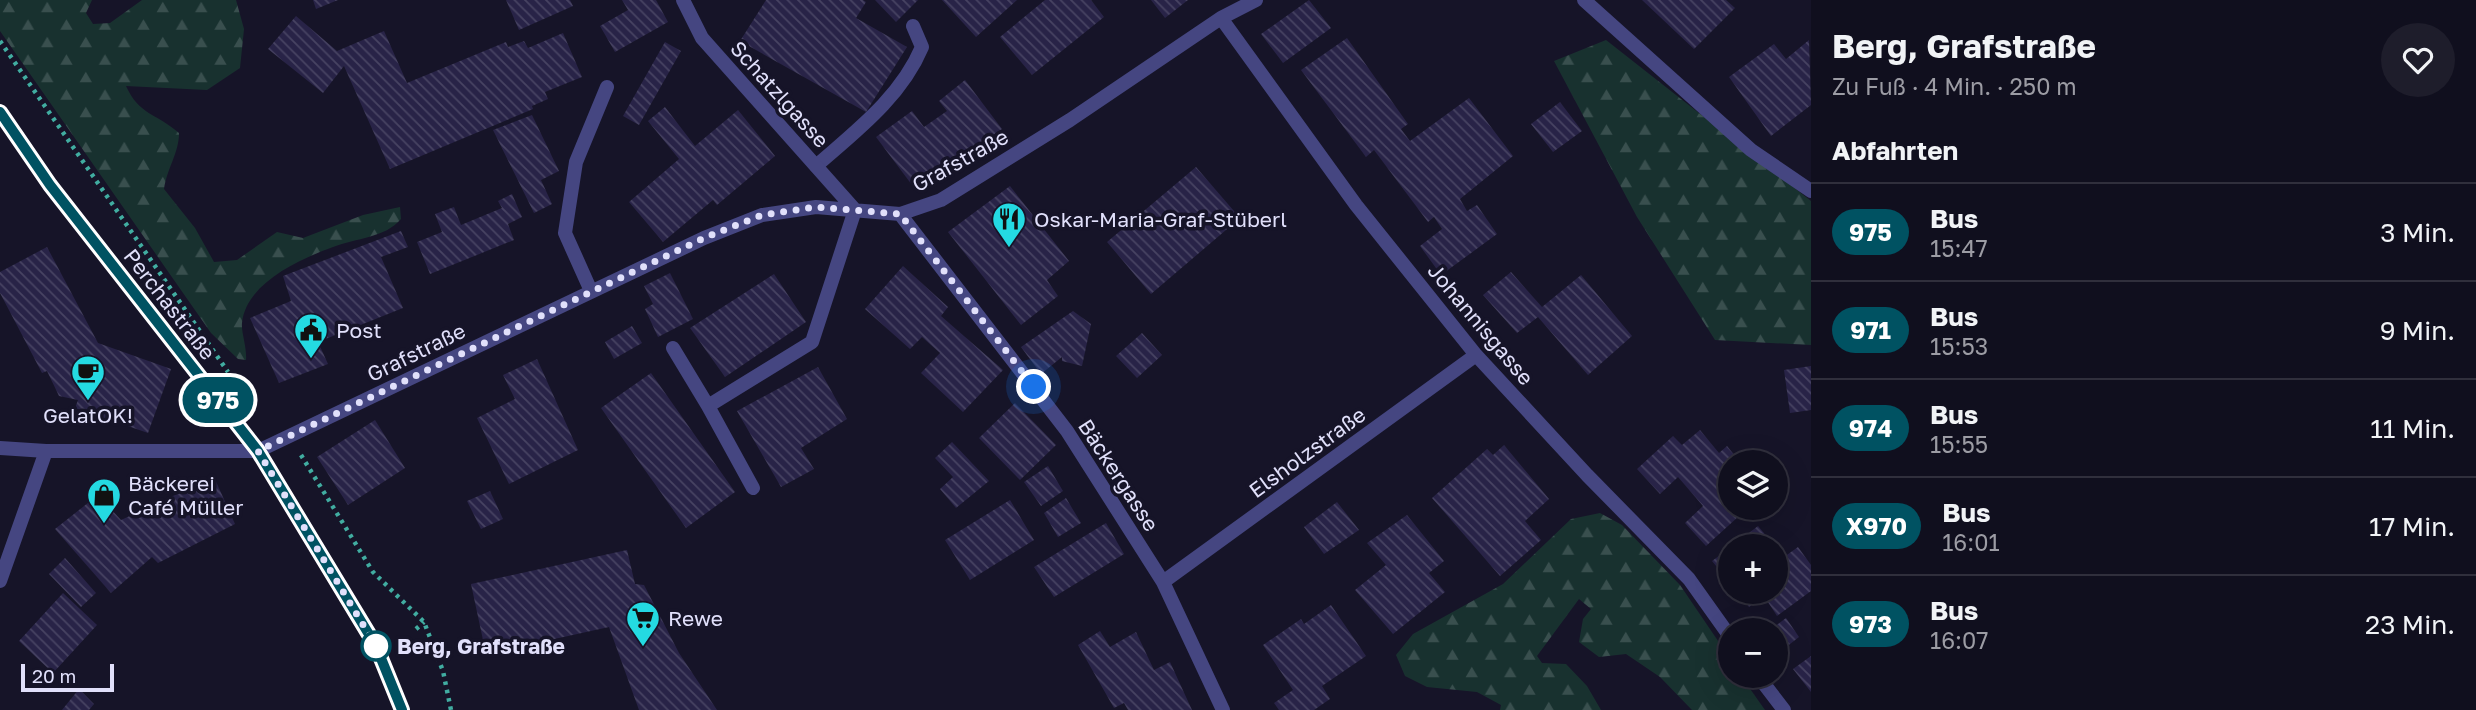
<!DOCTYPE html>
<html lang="de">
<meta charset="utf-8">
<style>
body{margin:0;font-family:"Golos Text",sans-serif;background:#1e1d2b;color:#f1f3f6;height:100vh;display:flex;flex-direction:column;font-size:26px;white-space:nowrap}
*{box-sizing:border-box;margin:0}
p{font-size:23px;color:#9c9ca4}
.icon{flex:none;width:38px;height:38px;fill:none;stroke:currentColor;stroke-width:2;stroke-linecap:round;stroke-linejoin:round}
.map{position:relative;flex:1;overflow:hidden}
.details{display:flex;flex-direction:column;background:#100f1e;width:665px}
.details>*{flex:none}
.badge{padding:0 14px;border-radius:23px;font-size:24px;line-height:46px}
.buttons{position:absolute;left:1718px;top:450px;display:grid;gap:14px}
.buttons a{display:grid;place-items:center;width:70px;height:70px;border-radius:50%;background:#100f1e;box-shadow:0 7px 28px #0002,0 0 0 2px #302f3c;font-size:35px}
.scale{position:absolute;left:21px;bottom:18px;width:93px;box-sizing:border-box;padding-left:7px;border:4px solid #e1e0fb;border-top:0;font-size:19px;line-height:24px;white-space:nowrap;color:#e1e0fb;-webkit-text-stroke:5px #161428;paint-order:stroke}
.you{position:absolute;width:35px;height:35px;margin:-18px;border:5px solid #fff;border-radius:50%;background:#1a73e8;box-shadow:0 0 0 10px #1a73e833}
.map>.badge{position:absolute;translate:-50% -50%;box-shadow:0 0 0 4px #fff}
h2{padding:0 21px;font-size:26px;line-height:63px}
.round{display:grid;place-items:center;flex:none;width:74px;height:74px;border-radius:37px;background:#1e1d2b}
.headline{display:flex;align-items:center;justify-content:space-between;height:119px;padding:0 21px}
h1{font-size:33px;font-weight:700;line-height:52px}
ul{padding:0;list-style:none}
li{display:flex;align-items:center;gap:21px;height:98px;padding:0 21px;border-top:2px solid #302f3c}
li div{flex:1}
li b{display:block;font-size:26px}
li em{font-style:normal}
li .badge{min-width:77px;font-weight:700;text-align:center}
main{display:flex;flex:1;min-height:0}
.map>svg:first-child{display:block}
.forest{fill:url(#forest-firs)}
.building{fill:url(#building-back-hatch)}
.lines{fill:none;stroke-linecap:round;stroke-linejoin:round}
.path{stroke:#41ada1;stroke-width:4.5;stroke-dasharray:3.5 5;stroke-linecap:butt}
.lane{stroke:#454681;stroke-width:14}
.street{stroke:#454681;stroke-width:14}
.secondary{stroke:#8386ee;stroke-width:14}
.line-casing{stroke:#fff;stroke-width:16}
.line{stroke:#005262;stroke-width:10}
.walk{stroke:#e1e0fb;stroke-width:7;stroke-dasharray:0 12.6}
.stop-dot{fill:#fff;stroke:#005262;stroke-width:3.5}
.labels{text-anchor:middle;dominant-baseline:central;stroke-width:7;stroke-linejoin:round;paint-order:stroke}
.street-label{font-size:21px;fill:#e1e0fb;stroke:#161428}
.poi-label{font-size:21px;fill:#e1e0fb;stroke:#161428;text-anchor:start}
.stop-label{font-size:21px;font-weight:bold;fill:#e1e0fb;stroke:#161428;text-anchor:start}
</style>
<main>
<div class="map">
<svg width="1811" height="710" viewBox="0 0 1811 710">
<defs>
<pattern id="forest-firs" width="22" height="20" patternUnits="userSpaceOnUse" patternTransform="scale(1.75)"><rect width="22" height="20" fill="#18312f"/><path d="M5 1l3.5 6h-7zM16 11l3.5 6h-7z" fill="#394f4e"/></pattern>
<pattern id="building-back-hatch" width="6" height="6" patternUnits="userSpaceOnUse" patternTransform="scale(1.75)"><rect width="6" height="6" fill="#282347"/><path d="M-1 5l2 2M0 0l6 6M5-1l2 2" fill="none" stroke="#474362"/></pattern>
</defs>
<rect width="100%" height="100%" fill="#161428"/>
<path class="forest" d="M 0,0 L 92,0 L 86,13 L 93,24 L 110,23 L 142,0 L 236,0 L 244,29 L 240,68 L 207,90 L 126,86 C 139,115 156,113 179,133 C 179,153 167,168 164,189 L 195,228 L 214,262 L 237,260 L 277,232 L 303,238 L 363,215 L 400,207 L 401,219 C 385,238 356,238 333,247 C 300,259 246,283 242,323 C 241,332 247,347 246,360 L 238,359 L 211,333 L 0,31 Z
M 1606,40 L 1811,201 L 1811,345 L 1715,340 L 1637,217 L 1554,61 Z
M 1600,513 L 1622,525 L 1680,585 L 1731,660 L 1731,676 L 1741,676 L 1765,710 L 1692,710 L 1660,677 L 1626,654 L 1599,657 L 1579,642 L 1583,619 L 1591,609 L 1579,599 L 1537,656 L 1542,663 L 1566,664 L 1587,686 L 1601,710 L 1500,710 L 1501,705 L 1477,692 L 1427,687 L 1405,676 L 1396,655 L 1413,634 L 1503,584 L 1571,519 Z"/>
<path class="building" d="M 313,0 L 338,0 L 316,9 Z
M 506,0 L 570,0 L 573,6 L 519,30 Z
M 622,0 L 656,0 L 668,22 L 615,52 L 600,26 L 628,10 Z
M 766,0 L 863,0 L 866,2 L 856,18 L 907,47 L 866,112 L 740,41 Z
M 875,0 L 918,0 L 896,22 Z
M 942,0 L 1017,0 L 976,37 Z
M 1045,0 L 1091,0 L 1104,17 L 1032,75 L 1000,37 Z
M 1151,0 L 1188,0 L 1165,18 Z
M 1309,0 L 1331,28 L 1283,63 L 1261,34 Z
M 1642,0 L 1726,0 L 1735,8 L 1694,49 Z
M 296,16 L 337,51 L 384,31 L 407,83 L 506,42 L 508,47 L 524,41 L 528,48 L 563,33 L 582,77 L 545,92 L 548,99 L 532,106 L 533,109 L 390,169 L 344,66 L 323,93 L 268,49 Z
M 1347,38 L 1408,124 L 1401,129 L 1410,141 L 1469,98 L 1513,156 L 1460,199 L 1467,211 L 1477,205 L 1497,234 L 1441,275 L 1420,246 L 1442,229 L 1434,217 L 1428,222 L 1374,150 L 1366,157 L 1301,70 Z
M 1809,40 L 1811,105 L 1771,136 L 1729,77 L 1774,44 L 1786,59 Z
M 665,42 L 681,51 L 639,125 L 623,116 Z
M 965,80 L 1002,129 L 915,189 L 876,137 L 912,111 L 924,127 L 947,111 L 939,101 Z
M 1560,102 L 1582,131 L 1553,152 L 1531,124 Z
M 665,107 L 695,146 L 738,110 L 775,156 L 717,205 L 713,200 L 663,242 L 629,202 L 679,159 L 648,121 Z
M 532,115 L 559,171 L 541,180 L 552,204 L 534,213 L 493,130 Z
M 1196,167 L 1240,218 L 1151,294 L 1107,242 Z
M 1010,186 L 1069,261 L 1047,280 L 1058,296 L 1021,325 L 948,232 Z
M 512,194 L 522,217 L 508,224 L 514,240 L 430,274 L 417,242 L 442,232 L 435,214 L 454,207 L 461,225 L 502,208 L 498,201 Z
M 401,231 L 408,247 L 381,257 L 403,308 L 318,342 L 328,364 L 279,383 L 250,318 L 291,301 L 283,276 Z
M 47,247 L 98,343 L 171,369 L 148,433 L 75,408 L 78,400 L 59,396 L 47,371 L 42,373 L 0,293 L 0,272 Z
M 903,266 L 948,307 L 941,316 L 1003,370 L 963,412 L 921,373 L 940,353 L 922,337 L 910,349 L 865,309 Z
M 1511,272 L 1542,307 L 1581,275 L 1632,336 L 1588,375 L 1538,317 L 1517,333 L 1483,295 Z
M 670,273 L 693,319 L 658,337 L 645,309 L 653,304 L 644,286 Z
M 774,274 L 806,322 L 725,377 L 690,328 Z
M 1073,311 L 1091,324 L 1082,366 L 1062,361 L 1062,357 L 1041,374 L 1021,347 Z
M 632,326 L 642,343 L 614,359 L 605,342 Z
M 1142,333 L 1162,355 L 1137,378 L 1116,356 Z
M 537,359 L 578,450 L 509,484 L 477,418 L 515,399 L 503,375 Z
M 1811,366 L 1811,410 L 1790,413 L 1784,370 Z
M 818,367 L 847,419 L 801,448 L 814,469 L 781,487 L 737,411 Z
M 651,373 L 735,492 L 686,528 L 601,408 Z
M 1015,403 L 1056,445 L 1020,480 L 979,438 Z
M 375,420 L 405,468 L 348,505 L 317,457 Z
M 1700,430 L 1719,453 L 1727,446 L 1740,462 L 1731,462 L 1729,505 L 1739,516 L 1706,546 L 1685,523 L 1703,506 L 1678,477 L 1660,494 L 1637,469 L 1673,436 L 1682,445 Z
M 952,442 L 989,481 L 956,508 L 940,489 L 953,477 L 935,458 Z
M 1504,445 L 1549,499 L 1525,521 L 1541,540 L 1500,576 L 1432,498 L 1487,449 L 1493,455 Z
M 1048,466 L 1063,491 L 1041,506 L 1024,482 Z
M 214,477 L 235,524 L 158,563 L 152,557 L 111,593 L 55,529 L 98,495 L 121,520 Z
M 490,491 L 503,519 L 481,529 L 467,501 Z
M 1066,498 L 1081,523 L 1058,537 L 1044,513 Z
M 1010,500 L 1034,540 L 970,580 L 945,540 Z
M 1337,502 L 1359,530 L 1324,554 L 1304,527 Z
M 1407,515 L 1444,561 L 1429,573 L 1445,592 L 1393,634 L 1355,590 L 1386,565 L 1367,543 Z
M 1106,523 L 1124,554 L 1054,597 L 1034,567 Z
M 1758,526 L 1775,546 L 1732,546 Z
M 1731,547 L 1731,584 L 1712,561 Z
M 1798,547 L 1811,565 L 1811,591 L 1777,616 L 1764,596 L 1749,607 L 1737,592 L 1776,592 L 1776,548 L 1784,557 Z
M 627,550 L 635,584 L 644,585 L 679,653 L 717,710 L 639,710 L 609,627 L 486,654 L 471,584 Z
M 65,558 L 96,593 L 81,607 L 49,574 Z
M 63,593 L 97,625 L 53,673 L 19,641 Z
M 1331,605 L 1366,656 L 1322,686 L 1330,699 L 1314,710 L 1279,710 L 1274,703 L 1293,690 L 1263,645 L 1301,619 L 1304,624 Z
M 1786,618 L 1799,637 L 1776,655 L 1776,630 L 1770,630 Z
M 1100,631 L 1110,647 L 1136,632 L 1154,670 L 1170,662 L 1192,710 L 1128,710 L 1124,703 L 1114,708 L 1078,645 Z
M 1811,656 L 1811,692 L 1793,669 Z
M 79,689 L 94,704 L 89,710 L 62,710 Z"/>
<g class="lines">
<path class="path" d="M 0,41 L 228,372
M 301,455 L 373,572 L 424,622 L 443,671 L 451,710
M 416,629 L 424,622"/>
<path class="lane" d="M 816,166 C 856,131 901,97 922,47 L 913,26
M 673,348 L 708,406
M 753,488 L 708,406 L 812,342 L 855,210"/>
<path class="street" d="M 683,0 L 702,38 L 855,210
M 1584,0 L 1751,150 L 1811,191
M 1221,18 L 1356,205 L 1476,355 L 1587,475 L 1689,579 L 1731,638
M 900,214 L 1067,431 L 1163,582 L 1223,710
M 591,291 L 565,233 L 576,162 L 607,87
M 0,448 L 46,451 L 258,451 L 704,238 L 762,215 L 816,207 L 900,214 L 941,200 L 1070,120 L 1221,18 L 1256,0
M 0,581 L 46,451
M 1163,582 L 1476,355
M 1758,676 L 1784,710"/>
<path class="secondary" d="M 0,112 L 50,185 L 258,451 L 376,646 L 402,710"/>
</g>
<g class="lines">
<g class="line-casing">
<path id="line" d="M 0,112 L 50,185 L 258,451 L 376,646 L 402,710"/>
</g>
<use href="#line" class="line"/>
<path class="walk" d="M 376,646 L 258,451 L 704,238 L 762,215 L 816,207 L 900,214 L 1034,387"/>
</g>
<defs>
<g id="restaurant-pin" transform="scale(1.75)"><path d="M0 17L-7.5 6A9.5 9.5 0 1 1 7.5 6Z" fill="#24dae2" stroke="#161428"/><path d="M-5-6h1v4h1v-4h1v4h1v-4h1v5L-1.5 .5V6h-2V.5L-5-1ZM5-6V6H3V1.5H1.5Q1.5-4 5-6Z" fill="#111"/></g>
<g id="civic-pin" transform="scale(1.75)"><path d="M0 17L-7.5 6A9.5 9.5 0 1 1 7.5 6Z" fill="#24dae2" stroke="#161428"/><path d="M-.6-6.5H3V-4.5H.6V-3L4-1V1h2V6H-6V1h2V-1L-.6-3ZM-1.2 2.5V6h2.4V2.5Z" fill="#111"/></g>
<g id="cafe-pin" transform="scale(1.75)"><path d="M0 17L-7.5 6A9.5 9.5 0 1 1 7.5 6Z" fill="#24dae2" stroke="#161428"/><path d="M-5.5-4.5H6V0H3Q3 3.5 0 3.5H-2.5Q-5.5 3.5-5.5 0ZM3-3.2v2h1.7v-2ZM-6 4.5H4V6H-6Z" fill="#111"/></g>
<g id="shop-pin" transform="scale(1.75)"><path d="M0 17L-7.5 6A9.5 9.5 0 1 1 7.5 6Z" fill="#24dae2" stroke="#161428"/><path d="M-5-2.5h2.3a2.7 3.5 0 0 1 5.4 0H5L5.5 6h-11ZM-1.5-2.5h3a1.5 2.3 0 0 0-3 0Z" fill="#111"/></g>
<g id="supermarket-pin" transform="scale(1.75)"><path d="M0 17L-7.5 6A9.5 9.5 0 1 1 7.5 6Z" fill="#24dae2" stroke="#161428"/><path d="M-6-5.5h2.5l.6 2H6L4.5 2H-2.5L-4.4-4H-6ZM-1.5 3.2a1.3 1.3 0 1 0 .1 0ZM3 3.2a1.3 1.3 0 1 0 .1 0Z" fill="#111"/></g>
</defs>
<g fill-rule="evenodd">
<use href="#restaurant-pin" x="1009" y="219"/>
<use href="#civic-pin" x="311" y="330"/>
<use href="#cafe-pin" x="88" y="372"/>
<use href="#shop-pin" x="104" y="495"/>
<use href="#supermarket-pin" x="643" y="618"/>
</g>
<circle class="stop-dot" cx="376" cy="646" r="14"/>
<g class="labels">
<g class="street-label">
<text transform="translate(780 94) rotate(48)">Schatzlgasse</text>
<text transform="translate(960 160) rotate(-29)">Grafstraße</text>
<text transform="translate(170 304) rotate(52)">Perchastraße</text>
<text transform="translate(1481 324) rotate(50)">Johannisgasse</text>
<text transform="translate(416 352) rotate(-26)">Grafstraße</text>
<text transform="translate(1307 452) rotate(-36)">Elsholzstraße</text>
<text transform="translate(1119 475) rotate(57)">Bäckergasse</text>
</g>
<g class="poi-label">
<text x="1034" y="219">Oskar-Maria-Graf-Stüberl</text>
<text x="336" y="330">Post</text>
<text x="88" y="415" text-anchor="middle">GelatOK!</text>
<text x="128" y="483">Bäckerei<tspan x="128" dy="24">Café Müller</tspan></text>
<text x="668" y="618">Rewe</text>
</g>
<g class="stop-label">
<text x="397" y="646">Berg, Grafstraße</text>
</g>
</g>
</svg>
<div class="buttons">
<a><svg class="icon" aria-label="layers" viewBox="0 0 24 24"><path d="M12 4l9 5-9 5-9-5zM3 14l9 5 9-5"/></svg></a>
<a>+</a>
<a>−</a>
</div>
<div class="scale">20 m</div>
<div class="you" style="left:1034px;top:387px"></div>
<b class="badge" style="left:218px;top:400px;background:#005262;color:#fff">975</b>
</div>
<section class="details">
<div class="headline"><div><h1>Berg, Grafstraße</h1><p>Zu Fuß · 4 Min. · 250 m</p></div><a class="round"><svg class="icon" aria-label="heart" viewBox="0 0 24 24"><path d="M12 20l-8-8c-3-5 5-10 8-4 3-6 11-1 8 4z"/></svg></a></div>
<h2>Abfahrten</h2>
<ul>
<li><span class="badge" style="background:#005262;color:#fff">975</span><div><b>Bus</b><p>15:47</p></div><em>3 Min.</em></li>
<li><span class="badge" style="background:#005262;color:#fff">971</span><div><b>Bus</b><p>15:53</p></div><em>9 Min.</em></li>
<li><span class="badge" style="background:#005262;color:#fff">974</span><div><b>Bus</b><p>15:55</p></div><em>11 Min.</em></li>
<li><span class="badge" style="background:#005262;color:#fff">X970</span><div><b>Bus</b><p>16:01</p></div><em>17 Min.</em></li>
<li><span class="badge" style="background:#005262;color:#fff">973</span><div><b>Bus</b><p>16:07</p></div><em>23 Min.</em></li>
</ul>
</section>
</main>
